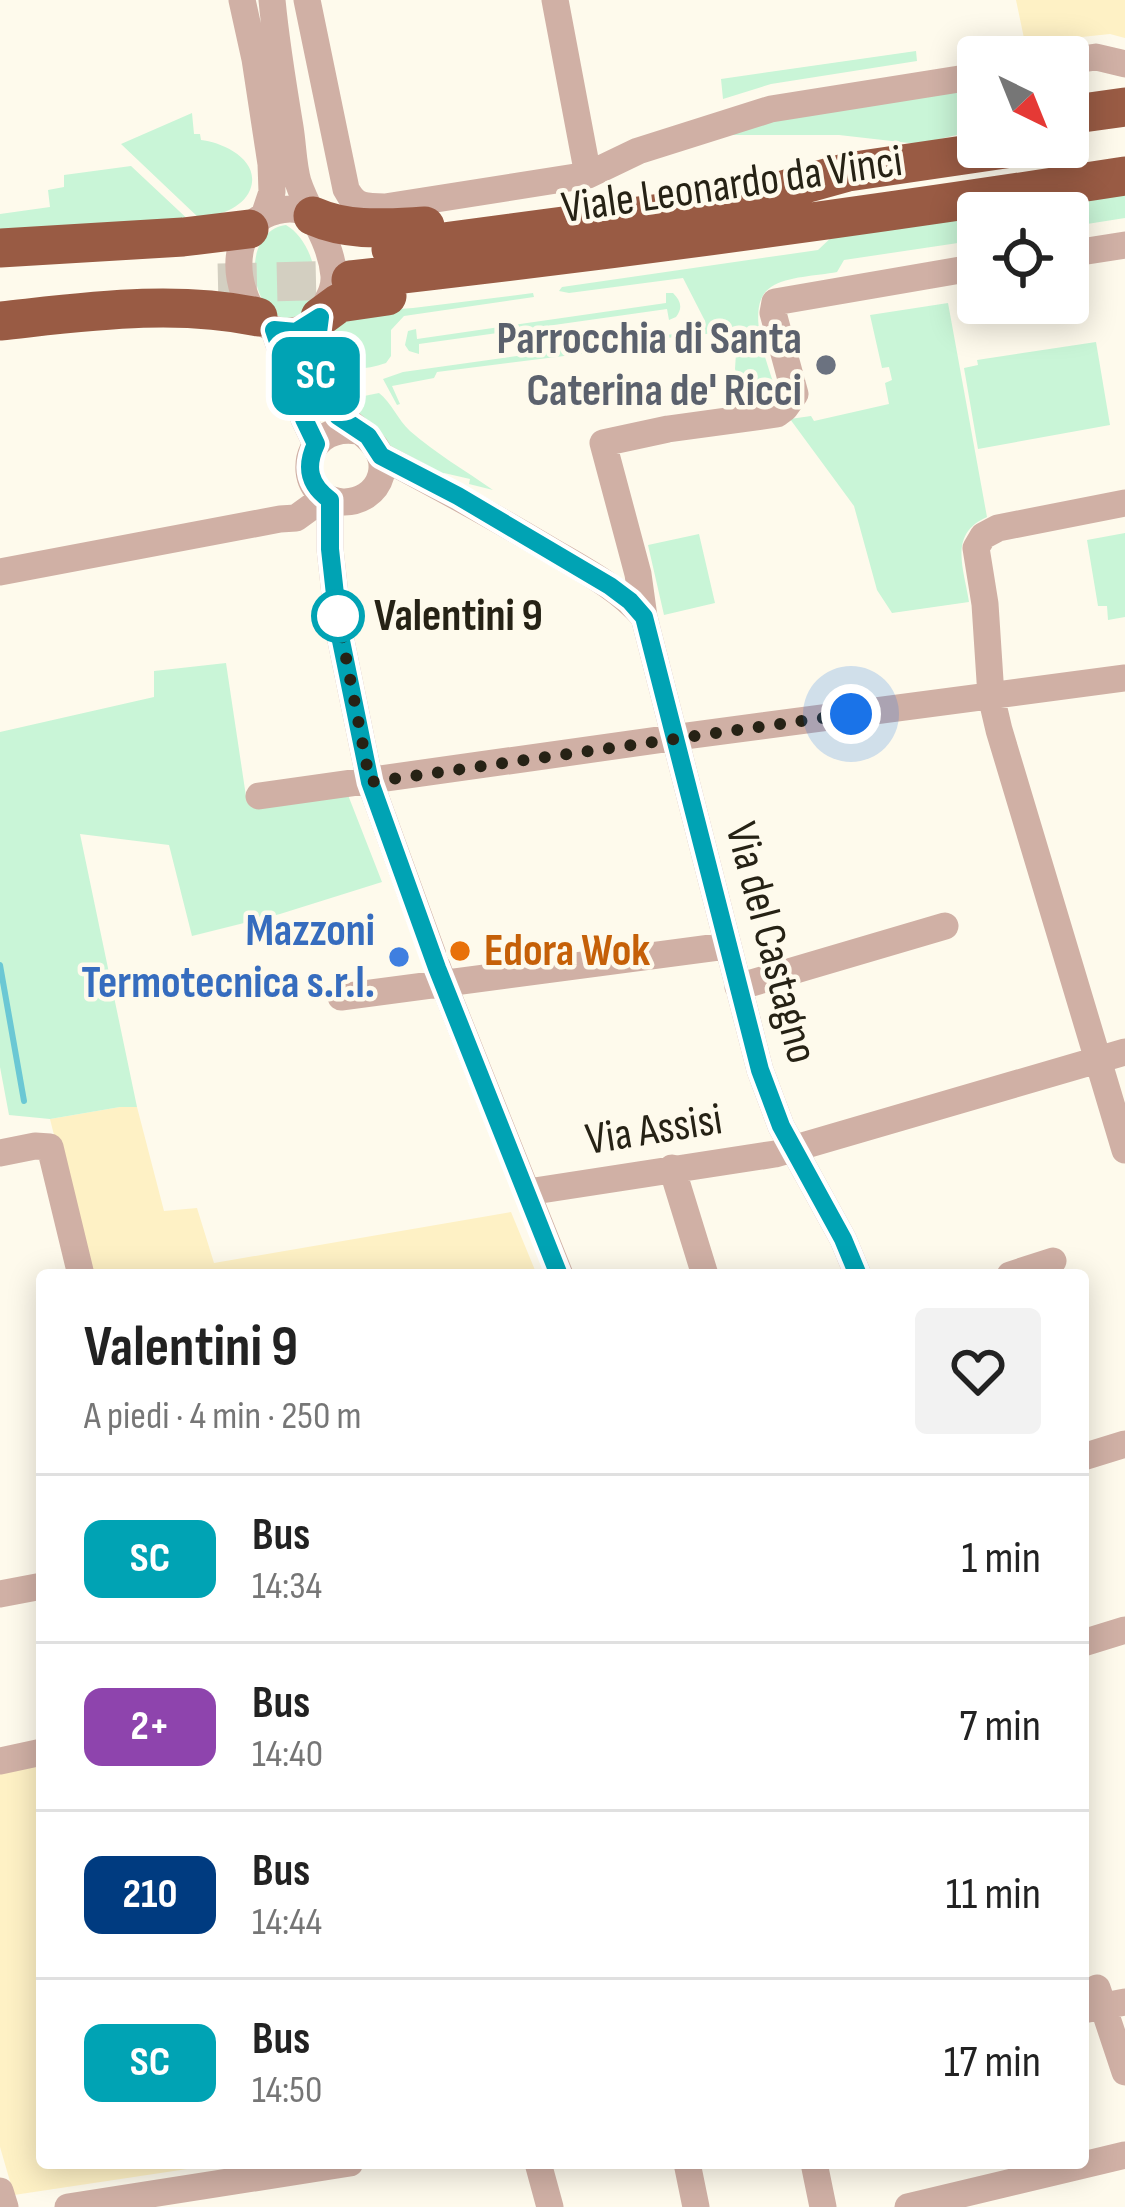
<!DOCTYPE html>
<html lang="it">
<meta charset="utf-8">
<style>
body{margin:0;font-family:"Sofia Sans Condensed",sans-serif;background:#f2f2f2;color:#222;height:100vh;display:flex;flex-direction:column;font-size:45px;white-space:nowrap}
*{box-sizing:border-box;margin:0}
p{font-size:39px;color:#767676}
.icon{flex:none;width:66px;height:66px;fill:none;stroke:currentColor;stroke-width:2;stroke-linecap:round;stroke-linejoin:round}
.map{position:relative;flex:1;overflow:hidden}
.drawer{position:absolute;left:36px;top:1269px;width:1053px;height:900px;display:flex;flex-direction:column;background:#fff;border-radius:12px;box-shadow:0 6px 30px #0003}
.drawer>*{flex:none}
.badge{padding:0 24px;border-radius:18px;font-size:42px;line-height:78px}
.needle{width:78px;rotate:137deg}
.tools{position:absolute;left:957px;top:36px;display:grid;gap:24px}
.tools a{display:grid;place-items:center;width:132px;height:132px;border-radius:12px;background:#fff;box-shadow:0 6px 30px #0003;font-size:60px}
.you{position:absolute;width:60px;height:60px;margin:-30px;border:9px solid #fff;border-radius:50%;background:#1a73e8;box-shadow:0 0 0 18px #1a73e833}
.map>.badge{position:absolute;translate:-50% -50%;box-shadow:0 0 0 6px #fff}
.round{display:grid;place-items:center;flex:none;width:126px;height:126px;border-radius:12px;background:#f2f2f2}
.headline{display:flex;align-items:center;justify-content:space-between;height:204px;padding:0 48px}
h1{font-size:57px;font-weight:700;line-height:90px}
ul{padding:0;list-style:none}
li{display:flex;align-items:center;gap:36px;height:168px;padding:0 48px;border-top:3px solid #e0e0e0}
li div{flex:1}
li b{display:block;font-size:45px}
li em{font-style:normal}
li .badge{min-width:132px;font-weight:700;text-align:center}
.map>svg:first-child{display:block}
.built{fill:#fef1c5}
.green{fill:#c9f5d7}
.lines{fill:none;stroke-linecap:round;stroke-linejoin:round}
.stream{stroke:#6bc8d4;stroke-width:6}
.highway-tunnel{stroke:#d3cfc1;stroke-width:39;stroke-dasharray:39 20;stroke-linecap:butt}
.minor{stroke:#d0b0a5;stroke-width:27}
.highway{stroke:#995b44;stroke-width:39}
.line-casing{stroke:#fff;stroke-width:27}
.line{stroke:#00a3b4;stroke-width:18}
.walk{stroke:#262215;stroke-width:12;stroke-dasharray:0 21.6}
.worship-dot{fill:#6b7280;stroke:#fefaec;stroke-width:4.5}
.stop-dot{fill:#fff;stroke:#00a3b4;stroke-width:6}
.food-dot{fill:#e8710a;stroke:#fefaec;stroke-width:4.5}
.shop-dot{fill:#3f7fe0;stroke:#fefaec;stroke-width:4.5}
.labels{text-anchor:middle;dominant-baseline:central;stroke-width:9;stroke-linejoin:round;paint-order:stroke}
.street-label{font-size:45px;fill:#262215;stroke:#fefaec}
.worship-label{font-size:45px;font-weight:bold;fill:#5b616d;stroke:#fefaec;text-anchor:end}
.stop-label{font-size:45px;font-weight:bold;fill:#262215;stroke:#fefaec;text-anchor:start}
.shop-label{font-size:45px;font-weight:bold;fill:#366cbe;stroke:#fefaec;text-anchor:end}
.food-label{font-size:45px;font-weight:bold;fill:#c56008;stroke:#fefaec;text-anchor:start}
</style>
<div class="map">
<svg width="1125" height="2207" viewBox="0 0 1125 2207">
<rect width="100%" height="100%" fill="#fefaec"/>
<path class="built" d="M 1016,0 L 1125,0 L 1125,38 L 1110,34 L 1025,43 Z
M 120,1107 L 137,1107 L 164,1211 L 197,1208 L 214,1263 L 511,1212 L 537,1275 L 89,1275 L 50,1119 Z
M 42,1740 L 42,2163 L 227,2163 L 14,2195 L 0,2147 L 0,1748 Z"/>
<path class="green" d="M 916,51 L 917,61 L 771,84 L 723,99 L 721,79 Z
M 978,86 L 978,130 L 918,144 L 839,135 L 729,135 L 778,120 Z
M 192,113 L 194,134 L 200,134 L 201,140 C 222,142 262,160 250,190 C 242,209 218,215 200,219 L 121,144 Z
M 131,166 L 194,225 L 0,240 L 0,214 L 50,207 L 48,190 L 64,187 L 64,175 Z
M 1125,192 L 1125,218 L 1068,227 L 1068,213 L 978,213 L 978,240 L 844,260 L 837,272 C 817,276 788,276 771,287 C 742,306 770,370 778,397 L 746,405 L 735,369 L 736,353 L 729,344 L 726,332 L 666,338 L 660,344 L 437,372 L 434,378 L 392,386 L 400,404 L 397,405 L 383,379 L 403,372 L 695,331 L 705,321 L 683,278 L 569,293 L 559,291 L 562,287 L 818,250 L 835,234 Z
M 286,225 C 311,239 328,290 303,312 C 299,316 292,318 286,320 C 280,317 273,313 269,309 C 247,285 249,230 286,225 Z
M 533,293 L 534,297 L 404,316 L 391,330 L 391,356 L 386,363 C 362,371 346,371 323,360 L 326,333 L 358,312 L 413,308 Z
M 666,293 L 673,293 C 681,301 683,308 676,317 L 669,320 L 667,309 L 419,344 L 419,354 L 409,351 L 405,345 L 408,331 L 416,329 L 417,339 L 666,303 Z
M 948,303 L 987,517 C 948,534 964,568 969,602 L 892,613 L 877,590 L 854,506 L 790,419 L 811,416 L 814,421 L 889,404 L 885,383 L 892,380 L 889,367 L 882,368 L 870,315 Z
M 1096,342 L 1110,425 L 978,449 L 964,368 L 978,365 L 977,360 Z
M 379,393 C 391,402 398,420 410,431 C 435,453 466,471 493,490 L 469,484 L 470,479 L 444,473 L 441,478 L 393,453 L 339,401 Z
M 1125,533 L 1125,617 L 1108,620 L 1107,606 L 1098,606 L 1087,540 Z
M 699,534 L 715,603 L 664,615 L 648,545 Z
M 226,663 L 247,803 L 348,795 L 382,882 L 280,914 L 192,936 L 169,845 L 80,834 L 137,1107 L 120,1107 L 50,1119 L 9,1115 L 0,1067 L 0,732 L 154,697 L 154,671 Z"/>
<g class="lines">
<path class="stream" d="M 0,965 L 24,1101"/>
<path class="highway-tunnel" d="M 218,283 L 351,280"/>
<path class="minor" d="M 242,0 L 255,59 L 271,164 L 272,192 L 265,213
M 272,0 C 276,43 283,85 290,127 C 293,145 293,165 298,182 C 309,215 331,240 334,276 C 335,293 324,303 320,318 C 312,345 312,375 326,398 C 342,426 390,439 381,475 C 371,512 313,511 309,471 C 307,442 331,427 357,431
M 307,0 L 346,189 C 355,207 365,207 385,207 L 588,175 L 638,151 L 771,109 L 978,76
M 555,0 L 588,175
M 1068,61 L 1096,57 L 1125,64
M 313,216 C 300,209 291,207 276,211 C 203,228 249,378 320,317
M 1068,254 L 1125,245
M 274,330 L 304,419 L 316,444
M 381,456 C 436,485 491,515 545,547 C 580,568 617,586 644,617 L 760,1070 L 781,1126 L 843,1239 L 858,1275
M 330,500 L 330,549 L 339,631 L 370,782 L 444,985 L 560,1275
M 1125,503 L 998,528 L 983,536 L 976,548 L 985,604 L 991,696 L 999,730 L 1125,1150
M 0,572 L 280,519 L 296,518 L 325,497
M 644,617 L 638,574 L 603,443 L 668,429 L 777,414 L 785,408 L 795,394 L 773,313 L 775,302 L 978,267
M 259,796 L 686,736 L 1125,678
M 738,987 L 945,926
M 341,997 L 726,946
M 0,1153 L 35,1146 L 50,1147 L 81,1275
M 672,1168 L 705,1275
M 528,1192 L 775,1154 L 1125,1052
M 1010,1275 L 1053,1261
M 1083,1457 L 1125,1444
M 0,1594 L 42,1586
M 1083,1643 L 1125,1630
M 0,1761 L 42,1752
M 1097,1988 L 1125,2072
M 1083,2010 L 1125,2002
M 538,2163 L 550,2207
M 687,2163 L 696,2207
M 814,2163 L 823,2207
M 0,2191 L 5,2207
M 68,2207 L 350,2163
M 908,2207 L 1125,2155"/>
<path class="highway" d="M 1068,115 L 1125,107
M 313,216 C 349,232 386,228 425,226
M 0,248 L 183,237 L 249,229
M 391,249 L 736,203 L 848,172 L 1018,147
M 351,280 C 610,251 867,216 1125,176
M 320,317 L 339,303 L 387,296
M 0,321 C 85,312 173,299 258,317"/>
</g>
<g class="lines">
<g class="line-casing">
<path id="line" d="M 559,1275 L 437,968 L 370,782 L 339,631 L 330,549 L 330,500 C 309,485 305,467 316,444 L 304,419 L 274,330 L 296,332 L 320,317 L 314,363 L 317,382 L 338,416 L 368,436 L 381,456 L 458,496 L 610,586 L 630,601 L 644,617 L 760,1070 L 781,1126 L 843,1239 L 858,1275"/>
</g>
<use href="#line" class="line"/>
<path class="walk" d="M 338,616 L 370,782 L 851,714"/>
</g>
<circle class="worship-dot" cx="826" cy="365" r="12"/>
<circle class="stop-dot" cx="338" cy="616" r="24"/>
<circle class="food-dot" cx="460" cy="951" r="12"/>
<circle class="shop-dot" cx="399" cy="957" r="12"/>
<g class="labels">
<g class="street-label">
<text transform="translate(732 185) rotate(-8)">Viale Leonardo da Vinci</text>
<text transform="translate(771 943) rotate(75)">Via del Castagno</text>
<text transform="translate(654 1130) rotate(-9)">Via Assisi</text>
</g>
<g class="worship-label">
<text x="802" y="339">Parrocchia di Santa<tspan x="802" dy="52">Caterina de' Ricci</tspan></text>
</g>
<g class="stop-label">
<text x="374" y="616">Valentini 9</text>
</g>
<g class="shop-label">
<text x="375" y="931">Mazzoni<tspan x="375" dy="52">Termotecnica s.r.l.</tspan></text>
</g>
<g class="food-label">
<text x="484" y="951">Edora Wok</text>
</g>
</g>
</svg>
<div class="tools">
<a><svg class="needle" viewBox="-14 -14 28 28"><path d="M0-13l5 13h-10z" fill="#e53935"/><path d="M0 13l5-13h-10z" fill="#767676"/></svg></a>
<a><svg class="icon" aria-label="locate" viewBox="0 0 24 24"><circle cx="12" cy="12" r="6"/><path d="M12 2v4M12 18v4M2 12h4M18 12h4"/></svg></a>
</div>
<div class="you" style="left:851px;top:714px"></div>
<b class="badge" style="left:316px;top:376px;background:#00a3b4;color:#fff">SC</b>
<section class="drawer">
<div class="headline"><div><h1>Valentini 9</h1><p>A piedi · 4 min · 250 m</p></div><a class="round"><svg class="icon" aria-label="heart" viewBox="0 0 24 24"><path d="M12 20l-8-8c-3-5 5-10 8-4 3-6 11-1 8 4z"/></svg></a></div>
<ul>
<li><span class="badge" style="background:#00a3b4;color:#fff">SC</span><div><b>Bus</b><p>14:34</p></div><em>1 min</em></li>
<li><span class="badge" style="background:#8e44ad;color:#fff">2+</span><div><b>Bus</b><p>14:40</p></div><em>7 min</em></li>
<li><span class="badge" style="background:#003b80;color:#fff">210</span><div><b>Bus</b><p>14:44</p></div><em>11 min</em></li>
<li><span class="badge" style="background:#00a3b4;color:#fff">SC</span><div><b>Bus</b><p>14:50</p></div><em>17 min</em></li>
</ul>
</section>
</div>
